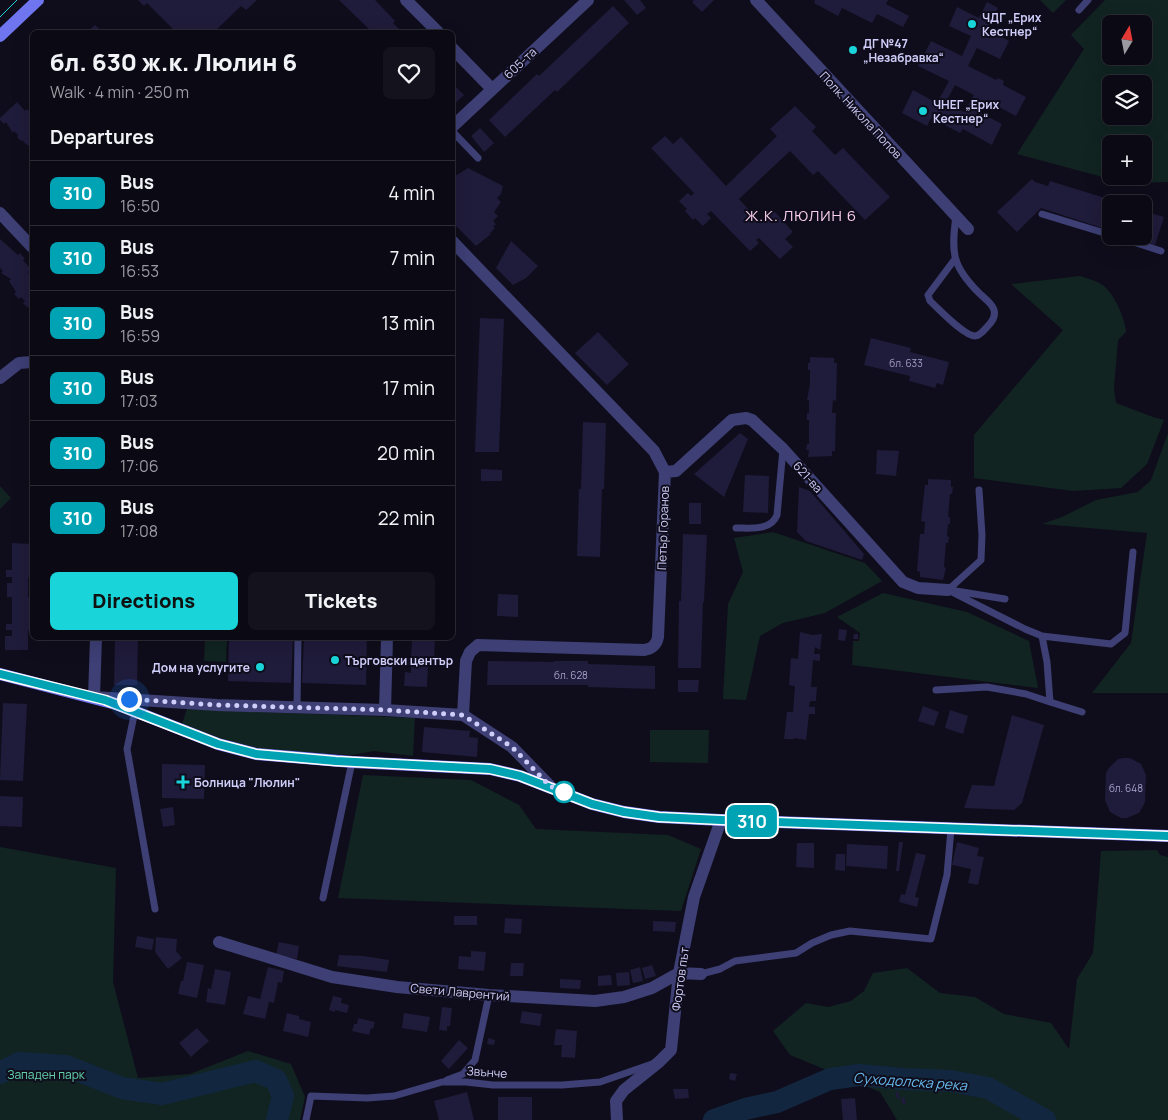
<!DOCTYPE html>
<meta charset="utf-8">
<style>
body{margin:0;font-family:Manrope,sans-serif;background:#14131d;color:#f1f3f6;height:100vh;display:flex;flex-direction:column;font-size:19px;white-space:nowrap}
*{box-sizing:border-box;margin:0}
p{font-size:16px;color:#9a9aa0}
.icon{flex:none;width:28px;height:28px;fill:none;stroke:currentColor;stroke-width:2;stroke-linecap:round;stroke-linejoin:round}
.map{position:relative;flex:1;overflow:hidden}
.drawer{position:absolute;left:30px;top:30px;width:425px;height:610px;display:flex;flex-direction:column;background:#0b0a14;border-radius:8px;box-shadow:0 5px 20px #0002,0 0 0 1px #2b2b34}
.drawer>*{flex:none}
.badge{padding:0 10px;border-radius:8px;font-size:18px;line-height:32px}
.needle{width:32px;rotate:10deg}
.controls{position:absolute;left:1102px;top:15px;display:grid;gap:10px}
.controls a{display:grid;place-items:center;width:50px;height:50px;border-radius:8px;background:#0b0a14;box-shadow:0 5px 20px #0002,0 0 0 1px #2b2b34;font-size:25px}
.you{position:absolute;width:25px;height:25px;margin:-12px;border:4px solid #fff;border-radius:50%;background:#1a73e8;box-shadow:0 0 0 8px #1a73e833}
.map>.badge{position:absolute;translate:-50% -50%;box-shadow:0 0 0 2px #fff}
h2{padding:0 20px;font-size:19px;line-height:45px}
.round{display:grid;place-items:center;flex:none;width:52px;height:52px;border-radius:8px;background:#14131d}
.summary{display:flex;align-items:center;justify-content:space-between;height:85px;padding:0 20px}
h1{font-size:24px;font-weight:800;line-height:38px}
.action{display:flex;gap:10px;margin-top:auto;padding:10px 20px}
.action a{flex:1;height:58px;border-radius:8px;background:#19d5da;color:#111;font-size:20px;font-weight:800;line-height:58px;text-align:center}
.action a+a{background:#14131d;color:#f1f3f6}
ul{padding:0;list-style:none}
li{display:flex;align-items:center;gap:15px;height:65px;padding:0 20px;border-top:1px solid #2b2b34}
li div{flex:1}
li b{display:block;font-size:19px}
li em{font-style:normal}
li .badge{min-width:55px;font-weight:700;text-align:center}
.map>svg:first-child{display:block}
.green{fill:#112422;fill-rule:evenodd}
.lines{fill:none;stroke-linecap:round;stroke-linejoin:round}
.river{stroke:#12273f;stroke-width:22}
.building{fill:#1f1b3a;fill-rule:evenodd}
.service{stroke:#3d3f75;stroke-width:7}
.minor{stroke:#3d3f75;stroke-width:12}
.secondary{stroke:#6f75ef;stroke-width:12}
.tram{stroke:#19d5da;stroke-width:1}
.line-casing{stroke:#fff;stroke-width:11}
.line{stroke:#00a3b4;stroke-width:8}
.walk{stroke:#cfcdf9;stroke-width:5;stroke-dasharray:0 9}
.poi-dot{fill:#19d5da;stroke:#0f0d1b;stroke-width:2}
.stop-dot{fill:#fff;stroke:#00a3b4;stroke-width:2.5}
.labels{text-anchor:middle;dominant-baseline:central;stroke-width:4;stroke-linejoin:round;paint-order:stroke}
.number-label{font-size:10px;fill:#a3a0c9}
.poi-label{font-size:12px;font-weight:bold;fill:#cfcdf9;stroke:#0f0d1b;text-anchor:start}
.street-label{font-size:12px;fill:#cfcdf9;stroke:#0f0d1b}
.park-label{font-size:12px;fill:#63d0ac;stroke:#0f0d1b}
.water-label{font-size:14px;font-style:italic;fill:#67baee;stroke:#0f0d1b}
.quarter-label{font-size:15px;letter-spacing:1px;fill:#facfed;stroke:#0f0d1b}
</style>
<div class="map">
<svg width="1168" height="1120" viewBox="0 0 1168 1120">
<rect width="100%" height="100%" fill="#0f0d1b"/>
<path class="green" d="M 1040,0 L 1066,0 L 1053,13 Z
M 1105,0 L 1168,0 L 1168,182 L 1125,183 L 1017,154 L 1084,49 L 1071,35 ZM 1111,24 L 1144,24 L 1144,56 L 1111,56 ZM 1111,84 L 1144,84 L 1144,116 L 1111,116 ZM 1111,144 L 1144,144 L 1144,176 L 1111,176 Z
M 1080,276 C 1086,278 1094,280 1099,283 C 1113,289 1125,318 1126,332 L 1118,340 L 1114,388 L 1116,403 L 1153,417 L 1164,420 L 1147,464 L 1121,488 L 1073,491 L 974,478 L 974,435 L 1063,330 L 1011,284 Z
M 1168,433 L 1168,693 L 1092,693 L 1131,643 L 1147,533 L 1042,524 L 1062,517 L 1096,500 L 1138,492 L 1151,480 Z
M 0,486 L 11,498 L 0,509 Z
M 773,532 L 865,563 L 882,581 L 825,613 L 783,623 L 760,636 L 746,700 L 723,699 L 728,604 L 743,572 L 734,538 Z
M 883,593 L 967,612 L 1029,641 L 1038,688 L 852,665 L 853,641 L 859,641 L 860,633 L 837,617 Z
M 205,638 L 227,638 L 226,662 L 204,661 Z
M 187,709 L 415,718 L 413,756 L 374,751 L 352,755 L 257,749 L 220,740 L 182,724 Z
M 650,730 L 709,730 L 708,763 L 650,762 Z
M 363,775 L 471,780 L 519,805 L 536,829 L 668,835 L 701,849 L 681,911 L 338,898 Z
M 0,847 L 116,868 L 113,982 L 138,1078 L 190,1074 L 248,1051 L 291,1064 L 305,1097 L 300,1120 L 0,1120 Z
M 1157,850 L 1160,855 L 1168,857 L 1168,1120 L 897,1120 L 880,1092 L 790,1055 L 773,1031 L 806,1003 L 828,1007 L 851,1001 L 864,991 L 873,973 L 907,968 L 940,993 L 975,997 L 1004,1014 L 1051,1023 L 1069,1049 L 1077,979 L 1093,953 L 1101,851 Z"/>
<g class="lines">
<path class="river" d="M 0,1073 L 19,1063 L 66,1066 L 122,1088 L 162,1094 L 256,1071 L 276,1080 L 283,1096 L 277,1120
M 714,1120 L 745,1109 L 777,1102 L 830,1079 L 859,1075 L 903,1079 L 951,1081 L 988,1088 L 1045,1120"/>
</g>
<path class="building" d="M 138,0 L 257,0 L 246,10 L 241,6 L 214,32 L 176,32 L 147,3 L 144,6 Z
M 339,0 L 375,0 L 395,21 L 393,23 L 402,32 L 372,32 Z
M 624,0 L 640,0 L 646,8 L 637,15 Z
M 694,0 L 714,0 L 702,12 L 692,2 Z
M 815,0 L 888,0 L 886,4 L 909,16 L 903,27 L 877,14 L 872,23 L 842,8 L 838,16 L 814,3 Z
M 987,2 L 998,8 L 986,29 L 1009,41 L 1000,59 L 977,48 L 968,66 L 996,80 L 998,78 L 1004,81 L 1003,85 L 1026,97 L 1016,116 L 987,101 L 979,112 L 1002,124 L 992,145 L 963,129 L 960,133 L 931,118 L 927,126 L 902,113 L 913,90 L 937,103 L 949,81 L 918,66 L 931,41 L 962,56 L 971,36 L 949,26 L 957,7 L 979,18 ZM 955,85 L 974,95 L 964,112 L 946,102 Z
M 613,6 L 629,23 L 557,92 L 555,90 L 505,137 L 489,120 L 537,74 L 539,76 Z
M 95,25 L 103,32 L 87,32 Z
M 452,83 L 464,95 L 452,106 Z
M 17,102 L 25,111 L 27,109 L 32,114 L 30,116 L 32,118 L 32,147 L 29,144 L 28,146 L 22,140 L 21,141 L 17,137 L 18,135 L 14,131 L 13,133 L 6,122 L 4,124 L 0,120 L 0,118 Z
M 795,106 L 816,127 L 812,131 L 835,155 L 843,148 L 890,197 L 865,220 L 818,171 L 813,175 L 790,151 L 739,199 L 761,223 L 774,211 L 793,232 L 785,239 L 793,247 L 780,259 L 759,238 L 756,240 L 759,243 L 750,251 L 711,211 L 707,214 L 711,218 L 703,226 L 695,218 L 693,220 L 685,211 L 687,209 L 679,201 L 688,193 L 691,196 L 694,193 L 651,148 L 665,136 L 673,144 L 681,137 L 726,186 L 777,136 L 770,129 Z
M 480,128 L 494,143 L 484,152 L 471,136 Z
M 468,168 L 503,186 L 501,194 L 497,198 L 501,202 L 494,212 L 498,216 L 493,221 L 496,224 L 493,227 L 495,228 L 490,233 L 491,234 L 476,246 L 452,222 L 452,178 Z
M 1032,179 L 1035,182 L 1048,186 L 1050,181 L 1121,203 L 1111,204 L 1111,231 L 1041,208 L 1017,232 L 997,212 Z
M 1144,211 L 1164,217 L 1155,245 L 1130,237 L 1144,236 Z
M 0,239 L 18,255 L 20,253 L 25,259 L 23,260 L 31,269 L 28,272 L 32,277 L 32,309 L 29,306 L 28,308 L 23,303 L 25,301 L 21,297 L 19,299 L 14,294 L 16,292 L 9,281 L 11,279 L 1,273 L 3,271 L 0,268 Z
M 511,241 L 538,266 L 526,278 L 513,285 L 496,268 Z
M 480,318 L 504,319 L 499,452 L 475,452 Z
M 598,332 L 629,364 L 607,385 L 575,353 Z
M 871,338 L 911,348 L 910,352 L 949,362 L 943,385 L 937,383 L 935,388 L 909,381 L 910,376 L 864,365 Z
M 810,357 L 834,358 L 834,363 L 837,363 L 836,401 L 833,400 L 832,413 L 836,413 L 835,451 L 832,451 L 832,456 L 808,457 L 809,450 L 806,450 L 807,444 L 809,444 L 809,420 L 807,420 L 807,413 L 809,413 L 809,400 L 807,400 L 810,384 L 810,370 L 808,370 L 808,363 L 810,363 Z
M 583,422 L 606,423 L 604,489 L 602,489 L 600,557 L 577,556 L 579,489 L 581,489 Z
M 740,433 L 748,439 L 724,497 L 694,474 Z
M 877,450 L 899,451 L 896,476 L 876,474 Z
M 481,469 L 502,470 L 502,481 L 481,481 Z
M 745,475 L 769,476 L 768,513 L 743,512 Z
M 928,479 L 951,480 L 951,487 L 953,487 L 952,494 L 950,494 L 948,517 L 950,517 L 950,524 L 948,524 L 947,536 L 949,537 L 948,543 L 946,543 L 944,567 L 946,568 L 943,580 L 920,577 L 920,572 L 917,571 L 920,534 L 924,534 L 925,522 L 921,521 L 925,485 L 928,485 Z
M 799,487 L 810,491 L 864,554 L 862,560 L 806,541 L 797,532 Z
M 689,503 L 701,503 L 701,524 L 689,524 Z
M 683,534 L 707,535 L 704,602 L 703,602 L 701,668 L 678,668 L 679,601 L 681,601 Z
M 12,543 L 32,544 L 32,577 L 28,577 L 28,597 L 32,597 L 32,630 L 28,630 L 28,650 L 5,650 L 5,636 L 12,636 L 12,630 L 6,630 L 6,624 L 12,624 L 12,597 L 7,597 L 7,583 L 12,583 L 12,577 L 6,577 L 6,570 L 12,570 Z
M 498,594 L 518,595 L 518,617 L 497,616 Z
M 839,629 L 847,630 L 845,641 L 838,640 Z
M 800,632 L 812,635 L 822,634 L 820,650 L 815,647 L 814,654 L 820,654 L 820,661 L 813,660 L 811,687 L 817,687 L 816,701 L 810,701 L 809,707 L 815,707 L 815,714 L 809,714 L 806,740 L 795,738 L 794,739 L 784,739 L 787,712 L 793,712 L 795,686 L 789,685 L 791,658 L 798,659 Z
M 854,634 L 858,634 L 858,639 L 853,639 Z
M 115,638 L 138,638 L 137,685 L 114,685 Z
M 229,638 L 293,638 L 291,683 L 228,681 Z
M 304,638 L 367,638 L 366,685 L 302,683 Z
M 412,638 L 435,638 L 434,659 L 431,659 L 431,666 L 428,666 L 427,687 L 404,686 L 405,672 L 411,673 L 411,665 L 405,665 L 405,658 L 411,658 Z
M 488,661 L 554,662 L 554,661 L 588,661 L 588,664 L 655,666 L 655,689 L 588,687 L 588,685 L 487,685 Z
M 678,680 L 699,680 L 698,692 L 678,692 Z
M 3,703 L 27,704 L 23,781 L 0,780 Z
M 923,706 L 939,712 L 934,726 L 918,721 Z
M 950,710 L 968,716 L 963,734 L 945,728 Z
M 1012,715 L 1044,725 L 1022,803 L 1014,810 L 964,808 L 972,785 L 994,786 Z
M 424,727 L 470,731 L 469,737 L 478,738 L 477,757 L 422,752 Z
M 1124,758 L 1130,758 L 1141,764 L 1146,775 L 1145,802 L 1142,808 L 1139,813 L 1127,818 L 1121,818 L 1110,812 L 1105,800 L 1106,773 L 1109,768 L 1118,759 Z
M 162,764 L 205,765 L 204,799 L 162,798 Z
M 0,796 L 23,797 L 22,827 L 0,826 Z
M 173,807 L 175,825 L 163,827 L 160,809 Z
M 899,842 L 903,842 L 899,871 L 896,871 Z
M 957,842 L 979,848 L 977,856 L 984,857 L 978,885 L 968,883 L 971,869 L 952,865 Z
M 797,843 L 814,843 L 814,868 L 796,867 Z
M 847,844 L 888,846 L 887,869 L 846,866 Z
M 916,853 L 926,855 L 915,897 L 919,898 L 917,907 L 899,902 L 901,894 L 905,895 Z
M 836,854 L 845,854 L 845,871 L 835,870 Z
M 454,916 L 477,916 L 477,925 L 454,925 Z
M 505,918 L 522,919 L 521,934 L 504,933 Z
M 653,921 L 676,922 L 675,932 L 653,931 Z
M 137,936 L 154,939 L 152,950 L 135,947 Z
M 156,937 L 177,939 L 176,951 L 182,958 L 168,969 L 155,952 Z
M 279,942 L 299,946 L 297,959 L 276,955 Z
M 471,951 L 486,952 L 484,971 L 458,969 L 459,956 L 471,957 Z
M 339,955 L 363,956 L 389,960 L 387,972 L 337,966 Z
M 187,962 L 204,965 L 197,998 L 178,994 L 181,981 L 183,981 Z
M 511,963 L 524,963 L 523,976 L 510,976 Z
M 652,965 L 656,976 L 645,979 L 642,968 Z
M 268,967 L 284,971 L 282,983 L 278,982 L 274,1003 L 269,1002 L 265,1019 L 243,1014 L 248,996 L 260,999 Z
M 640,967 L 643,981 L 633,983 L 630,970 Z
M 215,969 L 231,972 L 225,1005 L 206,1002 L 208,988 L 211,989 Z
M 629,972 L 630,985 L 617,986 L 616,973 Z
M 611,975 L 612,985 L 598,986 L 598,976 Z
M 560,979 L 581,980 L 580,989 L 560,988 Z
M 333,996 L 342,998 L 341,1003 L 349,1005 L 347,1013 L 335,1010 L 335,1012 L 329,1010 Z
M 442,1007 L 452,1008 L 450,1026 L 447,1026 L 447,1031 L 439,1030 Z
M 522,1011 L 542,1014 L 540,1026 L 520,1023 Z
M 287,1013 L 299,1016 L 299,1019 L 311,1022 L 308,1037 L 283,1031 Z
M 404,1013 L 430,1017 L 427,1032 L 402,1028 Z
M 358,1018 L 375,1022 L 373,1029 L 371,1028 L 369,1035 L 352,1031 L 354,1024 L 357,1024 Z
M 197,1028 L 209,1041 L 191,1057 L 179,1043 Z
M 556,1029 L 577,1031 L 575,1058 L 561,1057 L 562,1045 L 554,1045 Z
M 488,1038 L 495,1040 L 494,1045 L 487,1044 Z
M 459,1040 L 468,1048 L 449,1069 L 441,1061 Z
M 730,1073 L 737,1074 L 735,1081 L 729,1079 Z
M 673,1089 L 688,1089 L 689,1098 L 675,1099 Z
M 898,1091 L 900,1098 L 897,1099 L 895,1092 Z
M 467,1092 L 474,1120 L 439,1120 L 434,1101 Z
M 498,1097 L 532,1097 L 532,1120 L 498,1120 Z
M 904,1097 L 906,1104 L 903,1105 L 901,1098 Z
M 855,1098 L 857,1120 L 843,1120 L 841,1099 Z"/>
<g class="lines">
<path class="service" d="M 1079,10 L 1088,0
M 452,131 L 478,158
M 1042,214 L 1111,235
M 1115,236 L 1161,251
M 955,259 L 928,295 L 930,301 C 939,309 964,336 975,336 C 980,336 984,330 987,327 C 992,322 996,317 994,310 C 992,303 984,298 979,293 C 952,266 951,253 956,216
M 979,490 L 982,535 L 981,560 L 948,590 L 1025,629 L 1042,636
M 736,528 C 750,528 771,531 777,515 L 783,449
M 956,591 L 1005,599
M 936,690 L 987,687 L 1026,694 L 1050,702
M 297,707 L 298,638
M 135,711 L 127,749 L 155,909
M 1082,712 L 1050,702 L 1047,662 L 1042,636 L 1111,644 L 1125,633 L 1133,552
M 323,898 L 352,762
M 701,974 L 720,969 L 735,961 L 796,953 L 812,943 L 831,935 L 850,931 L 931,939 L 947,875 L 951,829
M 447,1080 L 463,1074 L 475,1060 L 489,995
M 306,1120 L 311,1096 L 367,1098 L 394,1096 L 442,1082 L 466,1082 L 493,1085 L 562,1085 L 600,1082 L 652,1064"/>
<path class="minor" d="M 406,0 L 438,32
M 756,0 L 968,229
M 452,48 L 492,89
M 452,127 L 588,0
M 0,213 L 32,247
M 452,241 L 654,451 L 665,472 L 658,637 C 657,644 652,649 644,650 L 478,645 L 470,652 L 466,661 L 463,715
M 0,378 L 19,363 L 32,362
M 665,472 L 676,471 L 732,420 L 746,418 L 752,420 L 783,449 L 903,582 L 918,588 L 948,590
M 96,638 L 94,697 L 217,705 L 385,710 L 463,715 L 512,747 L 550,786
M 385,710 L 387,638
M 219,942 L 332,977 L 397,987 L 489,995 L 595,1001 L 624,997 L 652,988 L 679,973 L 701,974
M 617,1120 L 616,1101 L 624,1090 L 659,1062 L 671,1050 L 679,973 L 694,897 L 721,820"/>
<path class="secondary" d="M 0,36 L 38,0
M 0,674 L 116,704 L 218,744 L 256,754 L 352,762 L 490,769 L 520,776 L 592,804 L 624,812 L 659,817 L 721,820 L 1168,836"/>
<path class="tram" d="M 0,17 L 17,0"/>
</g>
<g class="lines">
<g class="line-casing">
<path id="line" d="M 0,674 L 105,700 L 218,744 L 256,754 L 336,761 L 490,769 L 520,776 L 592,804 L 624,812 L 659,817 L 721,820 L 1168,836"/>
</g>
<use href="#line" class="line"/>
<path class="walk" d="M 129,699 L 217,705 L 385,710 L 463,715 L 512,747 L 550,786 L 564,792"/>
</g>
<g class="poi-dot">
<circle cx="972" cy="24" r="5"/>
<circle cx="853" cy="50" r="5"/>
<circle cx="923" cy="111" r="5"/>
<circle cx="335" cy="660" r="5"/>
<circle cx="260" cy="667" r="5"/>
<path d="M180.5 774.5h5v5h5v5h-5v5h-5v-5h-5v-5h5z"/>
</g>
<circle class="stop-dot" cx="564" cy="792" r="10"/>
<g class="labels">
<g class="number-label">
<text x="906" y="363">бл. 633</text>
<text x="571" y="675">бл. 628</text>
<text x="1126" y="788">бл. 648</text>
</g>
<g class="poi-label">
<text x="982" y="17">ЧДГ „Ерих<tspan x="982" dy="14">Кестнер“</tspan></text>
<text x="863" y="43">ДГ №47<tspan x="863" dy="14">„Незабравка“</tspan></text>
<text x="933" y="104">ЧНЕГ „Ерих<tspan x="933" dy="14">Кестнер“</tspan></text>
<text x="345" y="660">Търговски център</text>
<text x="250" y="667" text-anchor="end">Дом на услугите</text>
<text x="194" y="782">Болница "Люлин"</text>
</g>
<g class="street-label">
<text transform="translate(520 63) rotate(-43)">605-та</text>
<text transform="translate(861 115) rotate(47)">Полк. Никола Попов</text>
<text transform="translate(808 477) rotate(48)">621-ва</text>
<text transform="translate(663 528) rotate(-88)">Петър Горанов</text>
<text transform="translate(680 979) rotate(-82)">Фортов път</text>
<text transform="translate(460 992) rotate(5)">Свети Лаврентий</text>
<text transform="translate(487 1072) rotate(4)">Звънче</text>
</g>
<g class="park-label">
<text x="46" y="1074">Западен парк</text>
</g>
<g class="water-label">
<text transform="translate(910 1081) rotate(4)">Суходолска река</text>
</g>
<g class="quarter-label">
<text x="801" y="215">Ж.К. ЛЮЛИН 6</text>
</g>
</g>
</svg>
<div class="controls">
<a><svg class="needle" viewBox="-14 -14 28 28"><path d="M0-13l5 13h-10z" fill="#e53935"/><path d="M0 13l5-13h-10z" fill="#9a9aa0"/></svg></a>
<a><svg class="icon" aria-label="layers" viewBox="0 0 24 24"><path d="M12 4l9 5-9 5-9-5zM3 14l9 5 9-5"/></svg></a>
<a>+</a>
<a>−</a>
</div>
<div class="you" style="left:129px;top:699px"></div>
<b class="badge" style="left:752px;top:821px;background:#00a3b4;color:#fff">310</b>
<section class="drawer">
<div class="summary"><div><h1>бл. 630 ж.к. Люлин 6</h1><p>Walk · 4 min · 250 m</p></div><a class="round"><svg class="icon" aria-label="heart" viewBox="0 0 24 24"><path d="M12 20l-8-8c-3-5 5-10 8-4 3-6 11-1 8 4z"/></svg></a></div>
<h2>Departures</h2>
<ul>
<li><span class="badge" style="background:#00a3b4;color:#fff">310</span><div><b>Bus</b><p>16:50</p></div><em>4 min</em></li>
<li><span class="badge" style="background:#00a3b4;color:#fff">310</span><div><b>Bus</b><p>16:53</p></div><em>7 min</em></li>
<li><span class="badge" style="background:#00a3b4;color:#fff">310</span><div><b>Bus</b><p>16:59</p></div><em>13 min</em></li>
<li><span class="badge" style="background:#00a3b4;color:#fff">310</span><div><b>Bus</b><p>17:03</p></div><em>17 min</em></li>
<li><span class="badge" style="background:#00a3b4;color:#fff">310</span><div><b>Bus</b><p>17:06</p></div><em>20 min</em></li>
<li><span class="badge" style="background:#00a3b4;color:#fff">310</span><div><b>Bus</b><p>17:08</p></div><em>22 min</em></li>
</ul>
<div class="action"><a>Directions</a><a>Tickets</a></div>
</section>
</div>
